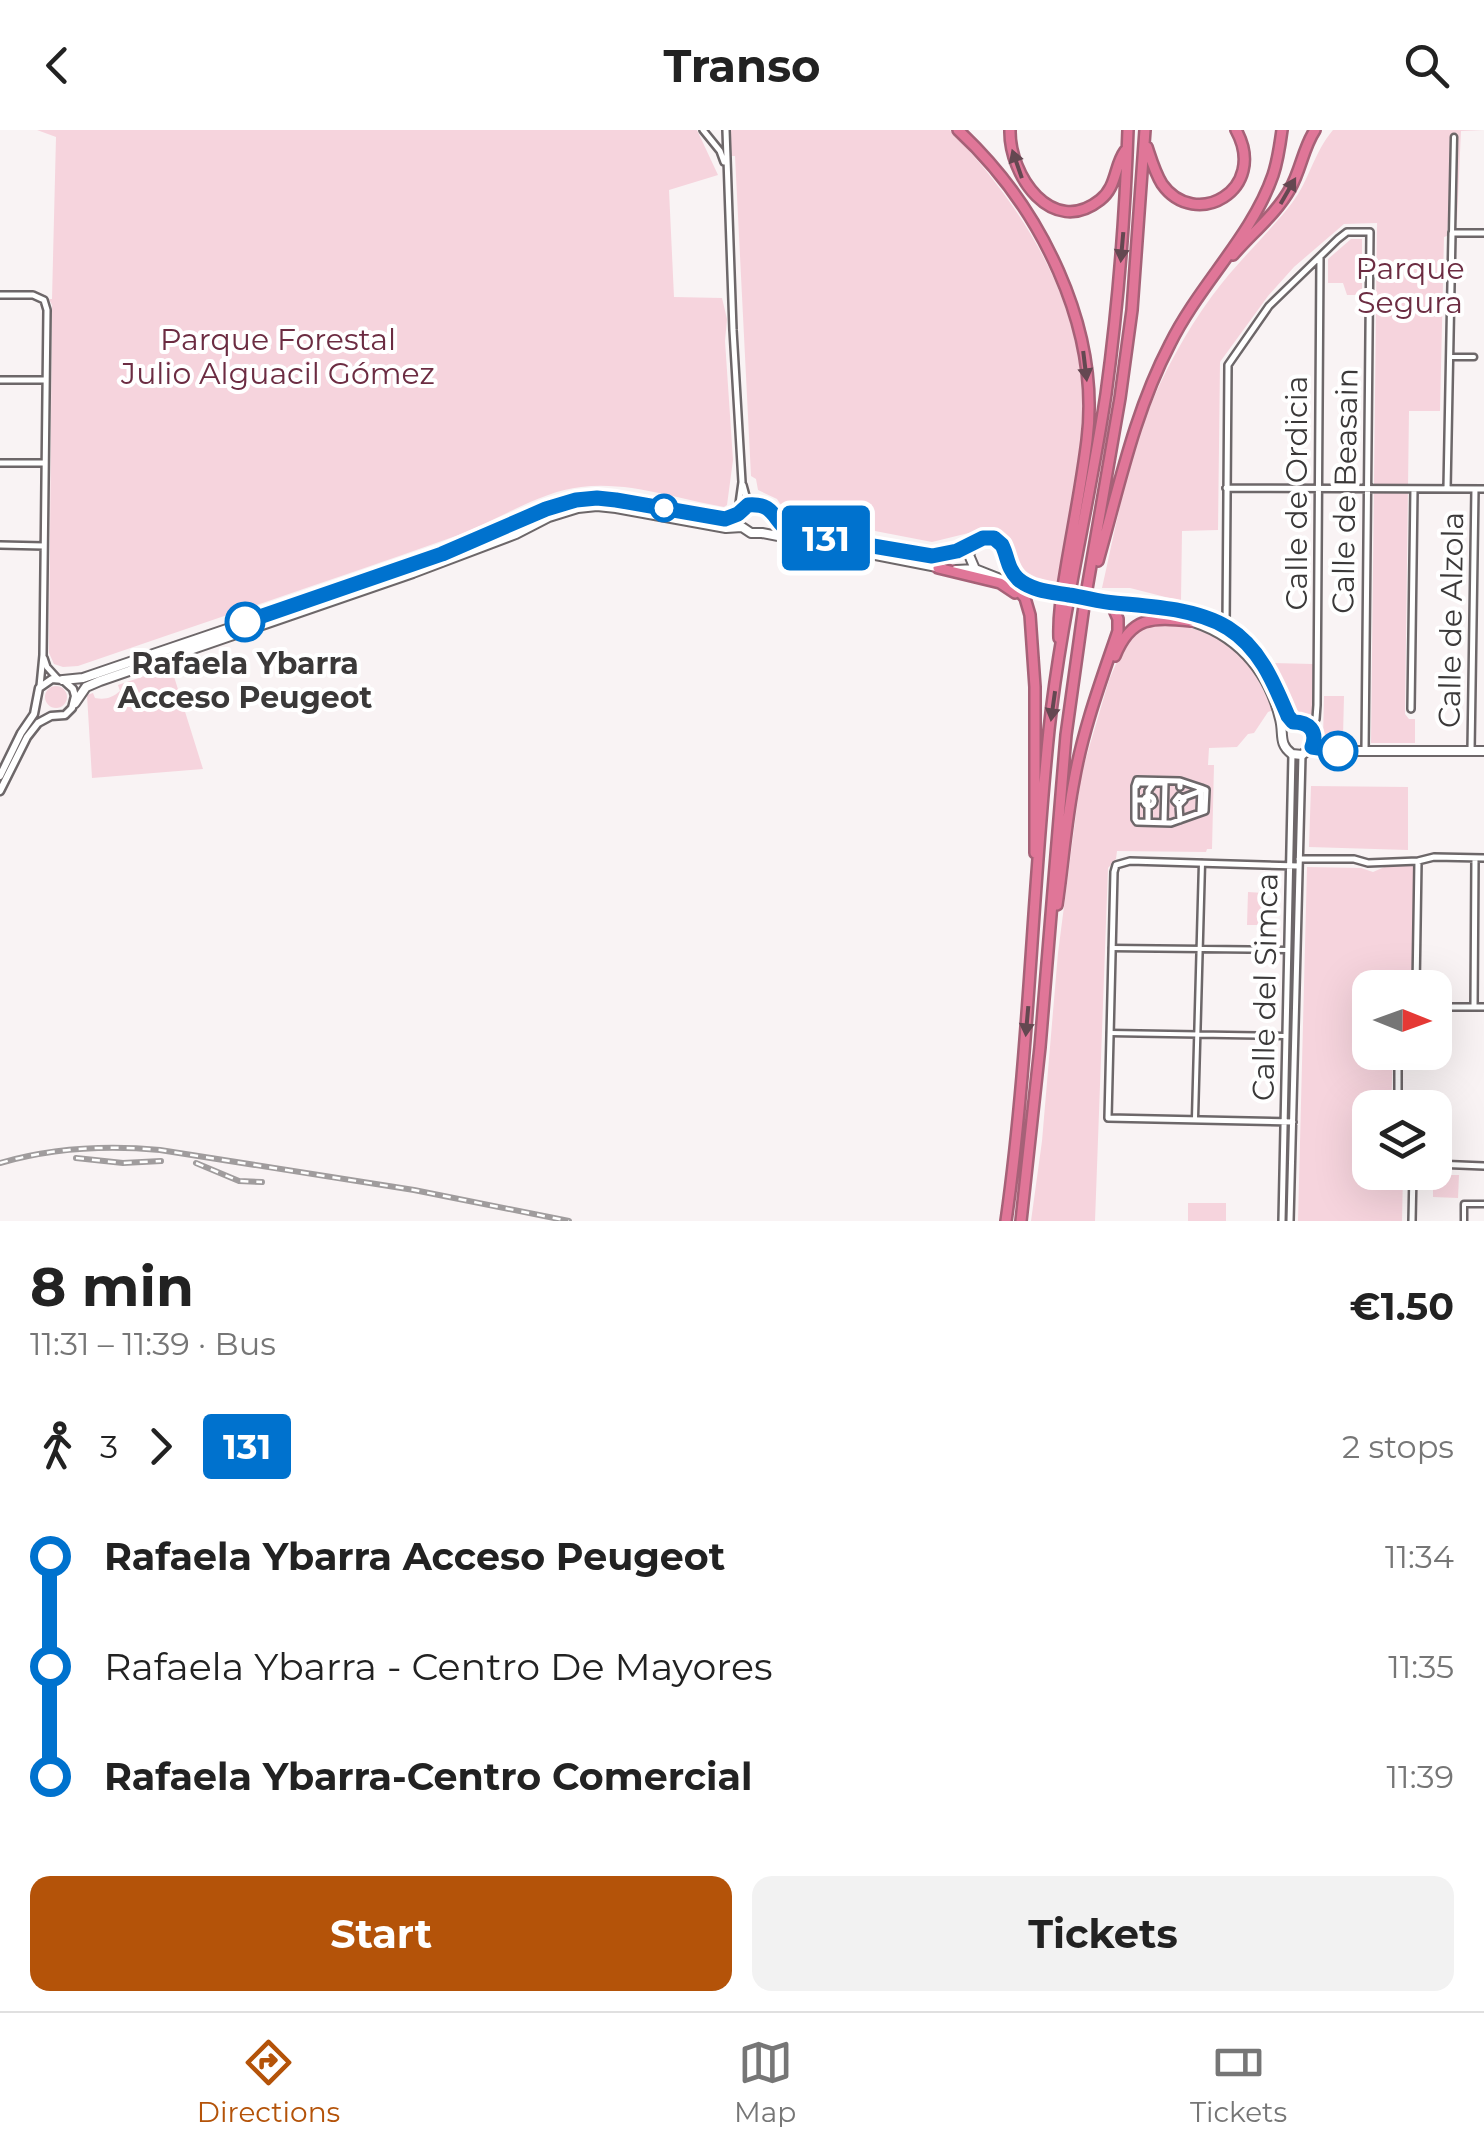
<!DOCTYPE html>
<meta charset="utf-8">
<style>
body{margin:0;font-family:Montserrat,sans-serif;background:#f2f2f2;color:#222;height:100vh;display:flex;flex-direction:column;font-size:38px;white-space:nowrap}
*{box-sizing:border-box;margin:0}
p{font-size:32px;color:#767676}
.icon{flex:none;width:55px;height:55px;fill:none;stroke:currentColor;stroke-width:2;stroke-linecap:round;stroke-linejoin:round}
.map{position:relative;height:1091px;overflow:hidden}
.details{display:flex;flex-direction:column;background:#fff;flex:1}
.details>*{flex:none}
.badge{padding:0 20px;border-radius:8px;font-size:35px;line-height:65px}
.needle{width:65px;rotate:91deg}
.controls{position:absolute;left:1352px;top:840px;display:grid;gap:20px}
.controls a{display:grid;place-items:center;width:100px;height:100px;border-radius:20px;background:#fff;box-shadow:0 10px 40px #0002;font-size:50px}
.map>.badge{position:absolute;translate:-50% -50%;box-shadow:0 0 0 5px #fff}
.legs{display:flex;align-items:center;gap:15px;height:110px;padding:0 30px;font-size:32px}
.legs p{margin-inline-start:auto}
.head{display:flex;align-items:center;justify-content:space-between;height:170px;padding:0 30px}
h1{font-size:55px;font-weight:700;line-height:75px}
.button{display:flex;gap:20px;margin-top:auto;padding:20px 30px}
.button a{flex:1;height:115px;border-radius:20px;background:#b45309;color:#fff;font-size:40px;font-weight:700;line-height:115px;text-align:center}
.button a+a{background:#f2f2f2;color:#222}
ul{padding:0 30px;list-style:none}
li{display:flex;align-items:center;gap:35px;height:110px;font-size:38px}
li i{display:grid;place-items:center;width:15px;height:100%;margin:0 12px;background:currentColor}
li i::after{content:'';width:25px;height:25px;margin:-12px;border:8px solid;border-radius:50%;background:#fff}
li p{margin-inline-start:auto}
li:first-child i{background:linear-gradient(#0000 50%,currentColor 0)}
li:last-child i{background:linear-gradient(currentColor 50%,#0000 0)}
header{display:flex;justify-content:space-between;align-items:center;height:130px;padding:0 30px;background:#fff;font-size:45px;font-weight:700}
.menu{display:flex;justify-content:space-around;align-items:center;height:140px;border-top:2px solid #e0e0e0;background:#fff;font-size:28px;color:#767676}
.menu a{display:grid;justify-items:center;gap:5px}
.menu .current{color:#b45309}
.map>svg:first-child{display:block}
.green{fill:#f6d4dd}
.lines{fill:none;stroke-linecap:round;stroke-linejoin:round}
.pedestrian-casing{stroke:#6d6769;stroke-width:9}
.minor-casing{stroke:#6d6769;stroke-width:10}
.tertiary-casing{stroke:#6d6769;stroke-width:11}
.secondary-casing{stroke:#6d6769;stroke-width:12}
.motorway-casing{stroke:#a66177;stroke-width:14}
.pedestrian{stroke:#fff;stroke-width:4}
.minor{stroke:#fff;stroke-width:5}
.tertiary{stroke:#fff;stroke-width:6}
.secondary{stroke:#fff;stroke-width:8}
.motorway{stroke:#e07698;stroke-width:9}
.rail-casing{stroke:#a09c9d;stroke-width:6}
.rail{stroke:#fff;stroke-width:2.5;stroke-dasharray:8;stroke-linecap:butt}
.oneway{fill:#644851}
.line-1-casing{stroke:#fff;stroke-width:22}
.line-1{stroke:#0072ce;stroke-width:15}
.stop-1-dot{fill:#fff;stroke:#0072ce;stroke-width:5}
.labels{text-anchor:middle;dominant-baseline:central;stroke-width:8;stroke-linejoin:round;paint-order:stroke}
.park-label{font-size:30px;fill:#6c2c42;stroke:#fff}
.street-label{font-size:30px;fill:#3b3939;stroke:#fff}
.stop-label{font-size:30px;font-weight:bold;fill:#3b3939;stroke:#fff}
</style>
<header><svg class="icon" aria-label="back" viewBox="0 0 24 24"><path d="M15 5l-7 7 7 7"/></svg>Transo<svg class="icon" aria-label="search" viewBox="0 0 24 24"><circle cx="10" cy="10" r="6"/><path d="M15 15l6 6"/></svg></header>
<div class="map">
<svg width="1484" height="1091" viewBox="0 0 1484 1091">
<rect width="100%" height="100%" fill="#f9f3f4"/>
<path class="green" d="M 37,0 L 697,0 L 718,45 L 669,60 L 674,167 L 722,168 L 727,189 L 725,211 L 733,330 L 727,375 L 724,377 C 677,369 629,351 581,357 C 540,361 493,393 453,407 C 329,451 203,493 78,536 L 63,537 L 54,534 L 49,523 L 52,175 L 49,169 L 52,169 L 56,7 Z
M 730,0 L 950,0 C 1015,68 1071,152 1081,247 C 1088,311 1069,390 1059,454 C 1015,445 1023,446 1008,408 L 994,401 L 981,400 L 932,412 L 787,384 L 777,369 L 758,360 L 756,349 L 751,346 L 735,26 L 731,26 Z
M 1333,0 L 1484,0 L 1461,1 L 1457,90 L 1448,90 L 1447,106 L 1444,107 L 1440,281 L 1409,281 L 1405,584 L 1409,589 L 1415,589 L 1415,613 L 1371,613 L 1377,93 L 1344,94 L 1294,137 L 1268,166 L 1220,232 L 1218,400 L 1182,401 L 1181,471 L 1130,458 L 1102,458 C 1115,401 1125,342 1146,287 C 1162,245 1185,203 1212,166 C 1236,133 1267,105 1292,73 C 1309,51 1314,22 1333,0 Z
M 1351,109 L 1362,109 L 1362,165 L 1347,165 L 1343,153 L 1328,153 L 1328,129 Z
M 1170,493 C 1230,503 1249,525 1273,580 L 1268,582 L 1254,603 L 1248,604 L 1237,617 L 1209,618 L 1208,635 L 1214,635 L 1212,719 L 1207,719 L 1206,722 L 1117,721 L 1116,729 L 1108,738 L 1095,1091 L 1031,1091 L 1042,1011 L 1058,823 L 1081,645 L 1109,550 L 1125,513 L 1131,504 L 1145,494 Z
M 1273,533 L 1313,534 L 1312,584 L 1295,584 L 1292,581 L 1271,534 Z
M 171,537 L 203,639 L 92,648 L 87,565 L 93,563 L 95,568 C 105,570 112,568 120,561 L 118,555 Z
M45 567a11 11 0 1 1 22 0a11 11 0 1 1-22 0Z
M 1324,566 L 1344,566 L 1343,607 L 1323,607 Z
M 1311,656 L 1408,657 L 1408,720 L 1309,717 Z
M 1389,735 L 1415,735 L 1412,857 L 1370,858 L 1370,922 L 1393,923 L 1391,977 L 1370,978 L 1370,1042 L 1403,1043 L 1402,1091 L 1298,1091 L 1307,737 L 1361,738 L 1373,742 Z
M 1248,762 L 1264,763 L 1263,795 L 1247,795 Z
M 1433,1045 L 1459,1045 L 1458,1068 L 1433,1067 Z
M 1188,1073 L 1226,1073 L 1226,1091 L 1188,1091 Z"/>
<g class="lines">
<g class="pedestrian-casing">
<path id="pedestrian" d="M 1452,103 L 1454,7
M 1450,227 L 1474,227
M 1112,818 L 1287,820
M 1110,903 L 1285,906
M 1195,988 L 1202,733
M 1464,1091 L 1464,1074 L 1484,1074"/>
</g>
<g class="minor-casing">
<path id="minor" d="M 703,0 L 720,21 L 724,32
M 726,0 L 733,200 L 742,352 L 738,381
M 0,165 L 33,165 L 44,170 L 47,180 L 43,525 L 40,556
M 0,250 L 45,250
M 0,333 L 44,333
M 743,355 L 746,366 L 756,373
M 1226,358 L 1484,359
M 1447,359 L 1452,103 L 1484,103
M 0,415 L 44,416
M 1226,497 L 1228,235 L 1269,176 L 1338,109 L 1347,102 L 1370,102 L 1365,621
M 44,528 L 47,537 L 57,548
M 1411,579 L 1414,359
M 1309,596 L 1316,589 L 1317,575 L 1320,127
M 1471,621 L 1475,359
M 1180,651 L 1201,658 L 1200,682
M 1137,656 L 1138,653 L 1164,653
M1144 671a5 5 0 1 1 10 0a5 5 0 1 1-10 0Z
M 1135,670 L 1135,656 L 1137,650 L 1180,651 L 1180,657
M 1144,670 L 1135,670 L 1135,689 L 1137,692 L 1171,693 L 1205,681 L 1206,660 L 1201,658 L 1198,662 L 1182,668
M 1179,675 L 1175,671 L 1179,666 L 1184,670 L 1179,675 L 1180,690
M 1148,691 L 1148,661 L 1153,654
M 1164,692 L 1165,653
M 1299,729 L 1354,729 L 1368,733 L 1418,731 L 1434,727 L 1484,728
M 1416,858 L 1418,731
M 1435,877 L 1484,877
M 1474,877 L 1475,728
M 1398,978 L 1398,922
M 1293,992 L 1108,988 L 1114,742 L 1116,735 L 1130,731 L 1298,736
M 1435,1034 L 1484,1036
M 1282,1091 L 1292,624
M 1290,1091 L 1302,625
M 1412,1091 L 1413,1042"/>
</g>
<g class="tertiary-casing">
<path id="tertiary" d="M 0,646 L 21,603 L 34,584 L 39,558 L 52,549 L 63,550 L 73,559 L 75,566 L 72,578 L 65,585 L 51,586 L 38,593 L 27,607 L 0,661"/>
</g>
<g class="secondary-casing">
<path id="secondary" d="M 974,413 L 969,425 L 975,439
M 956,440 L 975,439 L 1018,456
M 1032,458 L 1057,462
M 1097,470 L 1172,487
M 1142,476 C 1197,484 1241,492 1270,545 C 1277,559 1282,574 1290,589 C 1303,597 1320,593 1312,617
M 1186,490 C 1235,503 1268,539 1280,589 C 1284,604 1278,614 1292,624 L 1302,625 L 1312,617 L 1338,621 L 1484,621
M 63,550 L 83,548 C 202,507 321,468 439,425 C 491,406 541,373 597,368 L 725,389 L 738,384 L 750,374 C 776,375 772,390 790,402 C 816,406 842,410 868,415 C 893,420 920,430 946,424 C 967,420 984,399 1003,415 C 1005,420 1004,426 1006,431 C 1010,445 1025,453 1037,459
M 75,573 L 86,557 L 100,551 L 413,443 L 516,404 L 549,387 L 578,378 L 597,376 L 616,378 L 726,398 L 742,397 L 751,403 L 762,403 L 942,438"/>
</g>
<g class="motorway-casing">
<path id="motorway" d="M 958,0 C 1040,76 1101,197 1087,310 C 1082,351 1074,391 1067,432 C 1063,457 1058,482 1059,508
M 1010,0 C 1009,45 1052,108 1100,70 C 1117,57 1114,36 1125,21
M 1147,17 C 1151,29 1155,43 1162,54 C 1195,101 1269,60 1236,0
M 1233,125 C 1252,103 1276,84 1290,59 C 1301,40 1303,18 1315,0
M 1098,431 C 1119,357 1134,283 1170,214 C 1199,155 1252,106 1273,45 C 1278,30 1280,15 1282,0
M 938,438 L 1000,453 L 1015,463
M 1013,454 L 1025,468 L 1030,485 L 1035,557 L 1035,723
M 1115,526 C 1131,486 1153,487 1191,491
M 1057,775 C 1063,734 1066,692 1074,651 C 1083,599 1101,551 1118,501 L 1118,489 L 1111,473
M 1006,1091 C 1029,928 1032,764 1049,600 C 1061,488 1089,376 1106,264 C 1118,177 1125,88 1128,0
M 1021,1091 L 1040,917 L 1066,605 L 1084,476 L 1120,268 L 1132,180 L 1145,0"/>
</g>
<use href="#pedestrian" class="pedestrian"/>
<use href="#minor" class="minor"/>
<use href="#tertiary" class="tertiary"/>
<use href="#secondary" class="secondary"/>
<use href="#motorway" class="motorway"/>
<g class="rail-casing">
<path id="rail" d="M 76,1028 L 123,1033 L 161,1031
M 0,1033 C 52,1018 106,1015 160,1020 L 414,1060 L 569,1091
M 196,1033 L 239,1051 L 262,1052"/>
</g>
<use href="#rail" class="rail"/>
</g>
<defs><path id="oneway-solid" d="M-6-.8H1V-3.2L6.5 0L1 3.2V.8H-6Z" transform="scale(2.5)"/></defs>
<g class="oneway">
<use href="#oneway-solid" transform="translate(1017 34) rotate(-109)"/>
<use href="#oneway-solid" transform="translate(1288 61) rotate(-60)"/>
<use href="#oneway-solid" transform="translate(1122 117) rotate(95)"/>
<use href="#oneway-solid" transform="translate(1085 236) rotate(83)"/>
<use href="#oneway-solid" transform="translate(1053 576) rotate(98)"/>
<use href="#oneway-solid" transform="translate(1027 891) rotate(95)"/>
</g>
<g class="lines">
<g class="line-1-casing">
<path id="line-1" d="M 245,492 L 442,424 L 546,379 L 576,370 L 597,368 L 616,370 L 725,389 L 738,384 L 748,375 C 776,373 772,390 790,402 L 932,426 L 957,421 L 983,408 L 994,408 L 1002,415 C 1008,427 1007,438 1018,449 C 1032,461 1052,462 1069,465 C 1084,467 1100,472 1115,473 C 1151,476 1197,479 1228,498 C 1260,518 1274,553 1288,586 L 1293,592 C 1309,592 1318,601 1312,617 L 1338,621"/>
</g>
<use href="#line-1" class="line-1"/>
</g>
<g class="stop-1-dot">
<circle cx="664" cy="378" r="12"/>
<circle cx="245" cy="492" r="18"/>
<circle cx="1338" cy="621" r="18"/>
</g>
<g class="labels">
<g class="park-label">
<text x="1410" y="138">Parque<tspan x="1410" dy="34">Segura</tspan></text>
<text x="278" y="209">Parque Forestal<tspan x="278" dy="34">Julio Alguacil Gómez</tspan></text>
</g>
<g class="street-label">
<text transform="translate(1345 361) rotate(-89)">Calle de Beasain</text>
<text transform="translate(1296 363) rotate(-90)">Calle de Ordicia</text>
<text transform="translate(1451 490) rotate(-89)">Calle de Alzola</text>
<text transform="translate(1265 857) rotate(-89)">Calle del Simca</text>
</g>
<g class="stop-label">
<text x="245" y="533">Rafaela Ybarra<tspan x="245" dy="34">Acceso Peugeot</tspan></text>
</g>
</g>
</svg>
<div class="controls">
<a><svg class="needle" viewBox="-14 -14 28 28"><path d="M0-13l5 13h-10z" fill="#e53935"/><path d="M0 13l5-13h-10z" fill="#767676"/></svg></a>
<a><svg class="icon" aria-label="layers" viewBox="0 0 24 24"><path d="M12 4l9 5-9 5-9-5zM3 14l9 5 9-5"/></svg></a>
</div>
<b class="badge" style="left:826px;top:408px;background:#0072ce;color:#fff">131</b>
</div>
<section class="details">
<div class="head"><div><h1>8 min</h1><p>11:31 – 11:39 · Bus</p></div><b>€1.50</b></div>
<div class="legs"><svg class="icon" aria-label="walk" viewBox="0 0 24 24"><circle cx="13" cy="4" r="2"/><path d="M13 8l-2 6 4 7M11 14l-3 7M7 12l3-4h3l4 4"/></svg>3<svg class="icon" aria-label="forward" viewBox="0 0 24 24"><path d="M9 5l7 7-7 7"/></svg><b class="badge" style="background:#0072ce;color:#fff">131</b><p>2 stops</p></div>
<ul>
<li><i style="color:#0072ce"></i><b>Rafaela Ybarra Acceso Peugeot</b><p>11:34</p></li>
<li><i style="color:#0072ce"></i><span>Rafaela Ybarra - Centro De Mayores</span><p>11:35</p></li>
<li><i style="color:#0072ce"></i><b>Rafaela Ybarra-Centro Comercial</b><p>11:39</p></li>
</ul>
<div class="button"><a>Start</a><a>Tickets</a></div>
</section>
<nav class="menu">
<a class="current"><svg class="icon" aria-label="directions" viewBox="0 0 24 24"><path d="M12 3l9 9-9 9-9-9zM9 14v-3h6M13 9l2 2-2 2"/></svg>Directions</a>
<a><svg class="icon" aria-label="map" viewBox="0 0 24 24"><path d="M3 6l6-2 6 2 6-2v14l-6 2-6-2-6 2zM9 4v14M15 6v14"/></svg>Map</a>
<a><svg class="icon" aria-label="tickets" viewBox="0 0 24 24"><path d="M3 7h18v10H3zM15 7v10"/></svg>Tickets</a>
</nav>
